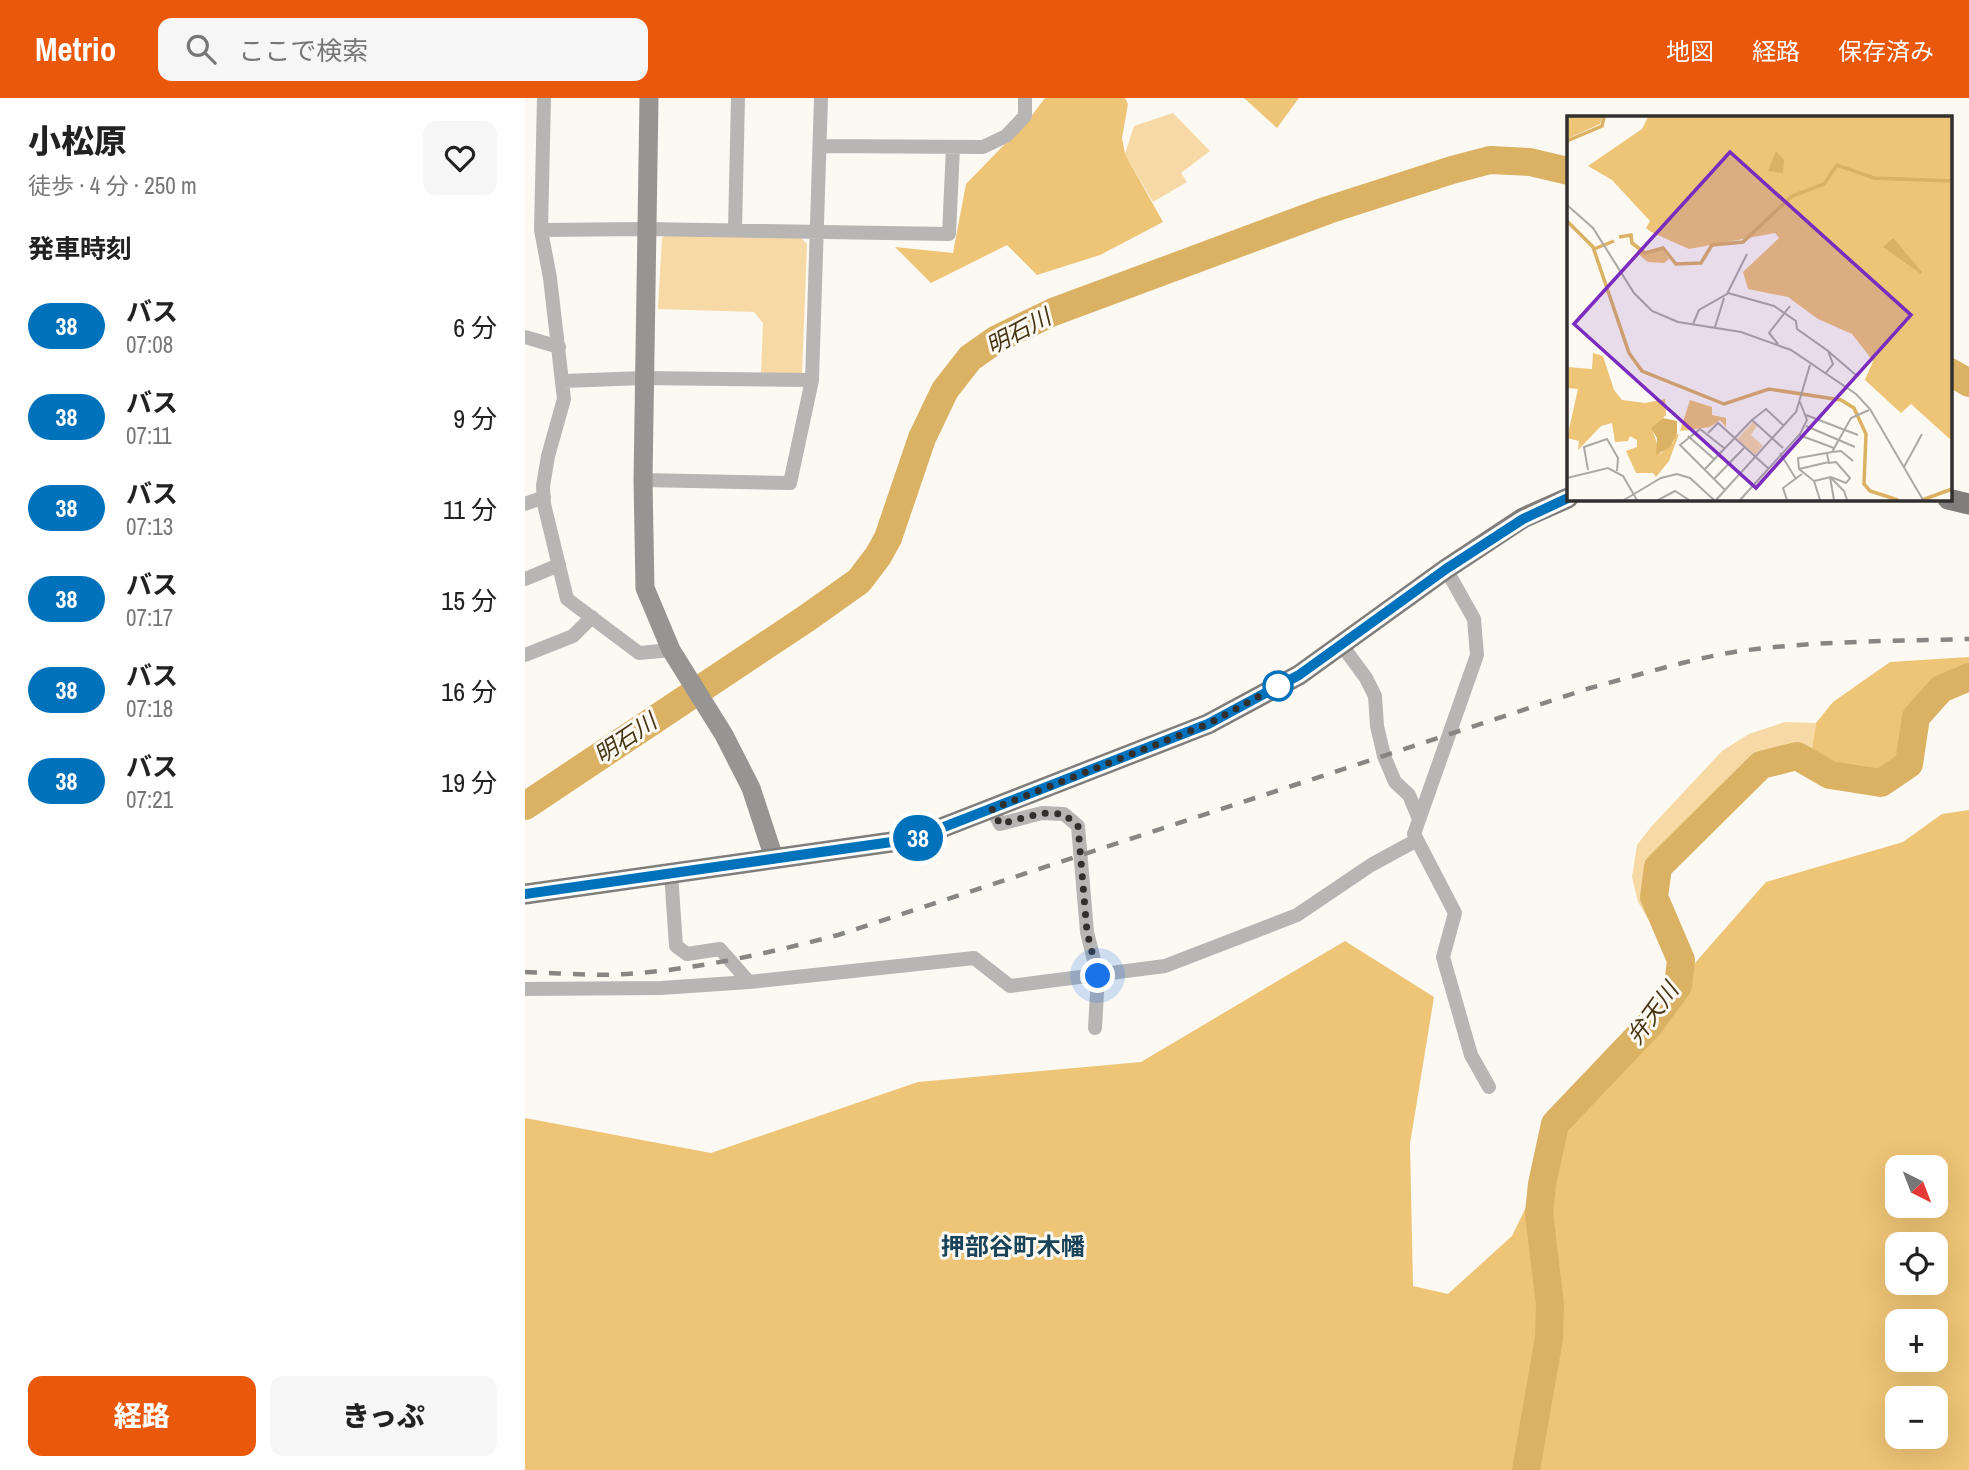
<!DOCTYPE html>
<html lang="ja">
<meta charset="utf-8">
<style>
body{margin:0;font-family:"Archivo Narrow","Noto Sans JP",sans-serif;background:#f6f6f6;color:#222;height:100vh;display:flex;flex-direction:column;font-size:26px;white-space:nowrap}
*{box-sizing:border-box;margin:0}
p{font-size:23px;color:#767676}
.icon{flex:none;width:38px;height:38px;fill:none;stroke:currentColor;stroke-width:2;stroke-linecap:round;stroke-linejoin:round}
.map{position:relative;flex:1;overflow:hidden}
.side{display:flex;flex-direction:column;background:#fff;width:525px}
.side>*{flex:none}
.badge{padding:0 14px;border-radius:23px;font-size:24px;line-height:46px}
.needle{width:46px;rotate:138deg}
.tools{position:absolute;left:1360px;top:1057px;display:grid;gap:14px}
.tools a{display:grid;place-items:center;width:63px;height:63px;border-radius:14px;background:#fff;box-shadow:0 7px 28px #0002;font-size:35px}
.you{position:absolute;width:35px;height:35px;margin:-18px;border:5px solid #fff;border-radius:50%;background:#1a73e8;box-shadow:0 0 0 10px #1a73e833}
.map>.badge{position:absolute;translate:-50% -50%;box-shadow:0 0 0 4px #fff}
h2{padding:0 28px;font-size:26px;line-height:63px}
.round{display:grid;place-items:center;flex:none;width:74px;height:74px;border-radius:14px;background:#f6f6f6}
.head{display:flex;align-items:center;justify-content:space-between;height:119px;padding:0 28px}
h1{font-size:33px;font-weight:800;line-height:52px}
.cta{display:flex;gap:14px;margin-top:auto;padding:14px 28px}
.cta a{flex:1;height:80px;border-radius:14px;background:#ea580c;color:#fff;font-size:28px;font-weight:800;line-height:80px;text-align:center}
.cta a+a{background:#f6f6f6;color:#222}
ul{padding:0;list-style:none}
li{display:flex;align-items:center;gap:21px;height:91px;padding:0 28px}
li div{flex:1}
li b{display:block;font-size:26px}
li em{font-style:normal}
li .badge{min-width:77px;font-weight:700;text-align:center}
header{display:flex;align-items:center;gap:42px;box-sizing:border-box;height:98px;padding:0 35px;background:#ea580c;color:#fff}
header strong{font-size:33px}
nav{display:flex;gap:38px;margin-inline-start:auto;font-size:24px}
.search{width:490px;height:63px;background:#f6f6f6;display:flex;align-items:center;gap:18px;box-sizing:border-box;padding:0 24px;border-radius:14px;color:#767676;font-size:26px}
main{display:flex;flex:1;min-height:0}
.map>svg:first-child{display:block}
.green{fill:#f6d9a4}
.forest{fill:#eec476;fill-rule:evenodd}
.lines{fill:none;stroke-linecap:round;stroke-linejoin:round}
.river{stroke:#dbb163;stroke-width:28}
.street{stroke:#b7b6b4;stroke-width:14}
.secondary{stroke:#979592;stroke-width:19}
.primary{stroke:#807e7a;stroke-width:21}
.rail{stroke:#888682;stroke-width:4.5;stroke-dasharray:12 12;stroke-linecap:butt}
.line-casing{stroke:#fff;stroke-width:16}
.line{stroke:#0072bc;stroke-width:10}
.walk{stroke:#32302e;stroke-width:7;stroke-dasharray:0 12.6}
.stop-dot{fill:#fff;stroke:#0072bc;stroke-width:3.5}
.labels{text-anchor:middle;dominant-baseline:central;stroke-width:6;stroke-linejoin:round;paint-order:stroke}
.water-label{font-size:23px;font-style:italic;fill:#463513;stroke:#fcf9f3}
.quarter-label{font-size:24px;font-weight:bold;fill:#194359;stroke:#fcf9f3}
.inset-river{fill:none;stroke:#dbb163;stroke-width:3.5}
.inset-road{fill:none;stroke:#aba9a4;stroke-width:2}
.view{fill:#7b2cbf;fill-opacity:0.15;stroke:#7b2cbf;stroke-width:3.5}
.inset-edge{fill:none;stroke:#32302e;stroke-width:3.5}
</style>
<header>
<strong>Metrio</strong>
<div class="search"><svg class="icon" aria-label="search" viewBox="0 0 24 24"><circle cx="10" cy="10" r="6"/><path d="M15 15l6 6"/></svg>ここで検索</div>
<nav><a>地図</a><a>経路</a><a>保存済み</a></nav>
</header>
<main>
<section class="side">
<div class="head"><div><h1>小松原</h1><p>徒歩 · 4 分 · 250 m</p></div><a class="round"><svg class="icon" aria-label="heart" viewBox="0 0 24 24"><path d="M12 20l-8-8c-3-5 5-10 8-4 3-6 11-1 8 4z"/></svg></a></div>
<h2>発車時刻</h2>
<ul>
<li><span class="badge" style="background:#0072bc;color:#fff">38</span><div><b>バス</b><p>07:08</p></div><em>6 分</em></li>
<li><span class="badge" style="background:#0072bc;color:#fff">38</span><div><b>バス</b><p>07:11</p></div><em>9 分</em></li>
<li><span class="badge" style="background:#0072bc;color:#fff">38</span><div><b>バス</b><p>07:13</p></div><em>11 分</em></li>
<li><span class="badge" style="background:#0072bc;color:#fff">38</span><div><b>バス</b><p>07:17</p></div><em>15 分</em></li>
<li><span class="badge" style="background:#0072bc;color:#fff">38</span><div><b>バス</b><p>07:18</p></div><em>16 分</em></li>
<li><span class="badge" style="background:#0072bc;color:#fff">38</span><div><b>バス</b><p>07:21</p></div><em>19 分</em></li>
</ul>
<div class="cta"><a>経路</a><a>きっぷ</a></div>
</section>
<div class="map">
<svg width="1444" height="1372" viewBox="0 0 1444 1372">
<rect width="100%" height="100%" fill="#fcf9f3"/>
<path class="green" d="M 648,15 L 685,53 L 656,75 L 662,84 L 628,104 L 600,56 L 609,28 Z
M 143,134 L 276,140 L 282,146 L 277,277 L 236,275 L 238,225 L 229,214 L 133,211 L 137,140 Z
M 1260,624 L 1291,625 L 1286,657 L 1264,651 L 1218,670 L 1145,743 L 1126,777 L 1124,800 L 1144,842 L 1138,846 L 1113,804 L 1107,779 L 1112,747 L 1126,729 L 1197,653 L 1224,636 Z"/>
<path class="forest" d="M 520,0 L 600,0 L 603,6 L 597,40 L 600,56 L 638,124 L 575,157 L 512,177 L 482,147 L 406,185 L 370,149 L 428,155 L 441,86 L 505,20 Z
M 719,0 L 774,0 L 752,30 Z
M 1444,559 L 1444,570 L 1407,585 L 1386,619 L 1380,655 L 1357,676 L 1313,673 L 1286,657 L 1291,625 L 1308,604 L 1365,564 Z
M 1444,712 L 1444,1372 L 0,1372 L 0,1020 L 186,1055 L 393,984 L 616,964 L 820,843 L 909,899 L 885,1046 L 888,1188 L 923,1196 L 987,1138 L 1057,994 L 1241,784 L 1378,744 L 1417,716 ZM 1372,1069 L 1410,1069 L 1410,1108 L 1372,1108 ZM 1410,1146 L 1410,1185 L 1372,1185 L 1372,1146 ZM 1372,1223 L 1410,1223 L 1410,1262 L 1372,1262 ZM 1372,1300 L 1410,1300 L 1410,1339 L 1372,1339 Z"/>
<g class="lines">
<path class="river" d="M 1425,274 L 1444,285
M 0,708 L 282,520 L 334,483 L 353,458 L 363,440 L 397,340 L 420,292 L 445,260 L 472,241 L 528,214 L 803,112 L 927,72 L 965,62 L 1005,64 L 1043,73
M 1001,1372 L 1024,1240 L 1025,1207 L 1014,1115 L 1017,1086 L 1030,1026 L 1125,926 L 1153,888 L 1156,862 L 1129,799 L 1133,769 L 1236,667 L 1272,658 L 1305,677 L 1356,685 L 1384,666 L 1391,619 L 1416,591 L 1444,579"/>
<path class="street" d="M 19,0 L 16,132 L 25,180 L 39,301 L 23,358 L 18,388 L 19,406 L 42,501 L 114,555 L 146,552
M 296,48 L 458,49 L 481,38 L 500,18 L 500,0
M 16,132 L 120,131 L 424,136 L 428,49
M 210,132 L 213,0
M 0,239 L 34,249
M 38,283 L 119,280 L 287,282 L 296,0
M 118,382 L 265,385 L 287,282
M 0,406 L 19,399
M 921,471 L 949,521 L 952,557 L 889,736 L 930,815 L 918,859 L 946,957 L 964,989
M 0,481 L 34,467
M 816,546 L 841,580 L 850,598 L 852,628 L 859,658 L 870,684 L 884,697 L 894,721
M 0,557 L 48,538 L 67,519
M 467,711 L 475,726 L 517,715 L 539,716 L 553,728 L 562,834 L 573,878 L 570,930
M 146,775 L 151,848 L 162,856 L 195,851 L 224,884 L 449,860 L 485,888 L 640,868 L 772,817 L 846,767 L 892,742
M 0,891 L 136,890 L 224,884"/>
<path class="secondary" d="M 124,0 L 118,382 L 120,490 L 146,552 L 199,637 L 226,690 L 249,760"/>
<path class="primary" d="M 1423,401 L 1444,406
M 0,796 L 388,741 L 683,626 L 774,577 L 921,471 L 998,420 L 1043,400"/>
<path class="rail" d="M 0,874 C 34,875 69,878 102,876 C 174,871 244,855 313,837 L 1065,590 C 1114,577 1164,561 1215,553 C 1290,543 1368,543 1444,541"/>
</g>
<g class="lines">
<g class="line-casing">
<path id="line" d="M 0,796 L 388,741 L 683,626 L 774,577 L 921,471 L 998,421 L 1043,400"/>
</g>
<use href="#line" class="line"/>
<path class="walk" d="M 573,878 L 562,834 L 553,728 L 539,716 L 517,715 L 475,726 L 467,711 L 683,626 L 753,588"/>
</g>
<circle class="stop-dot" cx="753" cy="588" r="14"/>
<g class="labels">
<g class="water-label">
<text transform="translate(493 233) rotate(-28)">明石川</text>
<text transform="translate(100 640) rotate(-34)">明石川</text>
<text transform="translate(1127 915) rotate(-54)">弁天川</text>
</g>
<g class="quarter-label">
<text x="488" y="1148">押部谷町木幡</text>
</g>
</g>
<g transform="translate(1042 18)">
<rect width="385" height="385" fill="#fcf9f3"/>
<path d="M 186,306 L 190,310 L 184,319 L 196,330 L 188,339 L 170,323 Z" fill="#f6d9a4"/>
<path d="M 0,1 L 35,1 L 33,8 L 0,23 ZM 81,1 L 385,1 L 385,325 L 344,288 L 334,297 L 298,264 L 306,245 L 285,218 L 251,203 L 221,181 L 181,173 L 176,156 L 212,122 L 208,117 L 122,133 L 84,116 L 79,112 L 83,105 L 45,64 L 21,50 L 75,13 ZM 95,133 L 102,143 L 97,147 L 81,146 L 70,137 ZM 26,237 L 36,240 L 47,274 L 55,284 L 78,287 L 98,283 L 99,299 L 85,312 L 93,338 L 106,326 L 107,319 L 112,318 L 102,345 L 89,361 L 86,357 L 69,357 L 59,335 L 70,331 L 70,324 L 63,320 L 61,325 L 48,326 L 45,307 L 34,310 L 11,334 L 12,325 L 0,322 L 11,273 L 0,272 L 0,251 L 25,253 ZM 123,284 L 145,291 L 145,299 L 159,302 L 159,311 L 153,304 L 143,311 L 113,315 Z" fill="#eec476"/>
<path d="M 209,35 L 217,44 L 216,57 L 201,55 ZM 326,122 L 355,156 L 354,158 L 316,131 ZM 96,302 L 110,305 L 110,317 L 103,331 L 89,339 L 90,322 L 84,312 Z" fill="#dbb163"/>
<path class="inset-river" d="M 0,25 L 35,10 L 37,1M 0,105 L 26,131 L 62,237 L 75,255 L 157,288 L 202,273 L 274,284 L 287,292 L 299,318 L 297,368 L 303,375 L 331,384M 52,121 L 64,119 L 65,127 L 78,137 L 96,132 L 109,148 L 134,147 L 145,129 L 176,126 L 225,80 L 257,68 L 270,49 L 307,62 L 385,65M 27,133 L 47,125M 355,384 L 385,373"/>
<path class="inset-road" d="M 0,89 L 26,112 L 67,177 L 85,195 L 111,206 L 174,216 L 224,234 L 289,278 L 303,293 L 356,384M 161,177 L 207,190 L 229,205 L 230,213 L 261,235 L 266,248 L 258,258M 126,208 L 132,194 L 160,178 L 180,138M 148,211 L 157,182M 211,228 L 202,217 L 223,190M 261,235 L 290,260M 239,299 L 291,319M 185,304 L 199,293 L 217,310M 239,310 L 288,331M 141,317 L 151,307 L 202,353M 232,319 L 267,332M 121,320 L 147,343M 157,332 L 133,313 L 113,329 L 158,374M 265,336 L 274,335 L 286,345M 213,337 L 229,363M 337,351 L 355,318M 232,353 L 262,346M 21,354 L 17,331 L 40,323 L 51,342 L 50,355M 137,354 L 185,304 L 216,332M 263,361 L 277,375 L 280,384M 263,361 L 267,384M 0,362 L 41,352 L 56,360 L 70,384M 147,363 L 177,332M 247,365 L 264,361 L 279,367 L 283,362 L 269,346 L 262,347 L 260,338M 57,384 L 94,362 L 110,358 L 123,362 L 147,384M 91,384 L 108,375 L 122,384M 149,384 L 229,296 L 243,249M 173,384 L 233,318 L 240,304 L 233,286M 220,384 L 216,372 L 235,358M 253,384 L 247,365 L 232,353 L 231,342 L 265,336 L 284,302 L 302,294"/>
<path class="view" d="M 163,36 L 344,199 L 189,372 L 7,208 Z"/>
<rect width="385" height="385" class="inset-edge"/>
</g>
</svg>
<div class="tools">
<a><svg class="needle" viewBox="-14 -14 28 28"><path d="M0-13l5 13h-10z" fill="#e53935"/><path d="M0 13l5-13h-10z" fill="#767676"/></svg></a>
<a><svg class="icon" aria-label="locate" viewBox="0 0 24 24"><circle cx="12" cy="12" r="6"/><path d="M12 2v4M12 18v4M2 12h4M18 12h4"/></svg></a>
<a>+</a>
<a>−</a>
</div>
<div class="you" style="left:573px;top:878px"></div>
<b class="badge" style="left:393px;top:740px;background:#0072bc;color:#fff">38</b>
</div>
</main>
